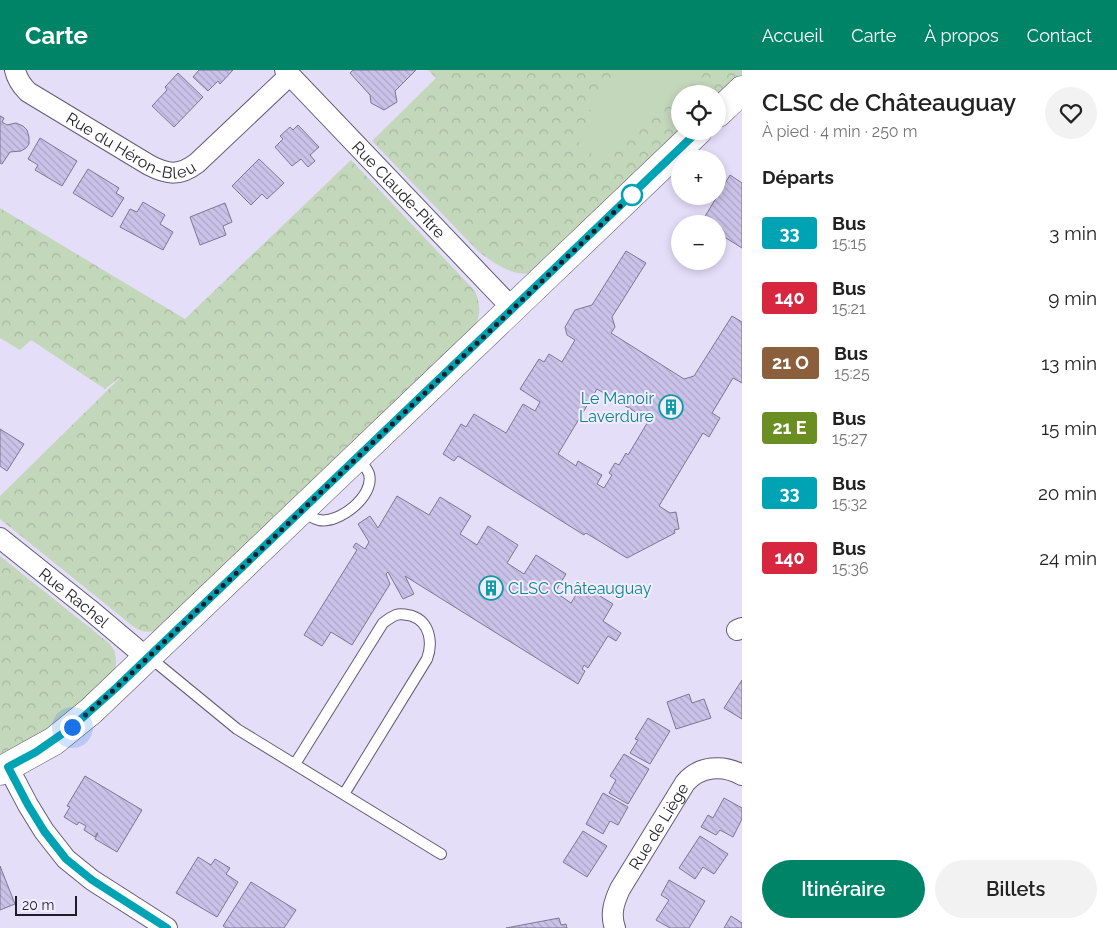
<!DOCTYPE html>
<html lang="fr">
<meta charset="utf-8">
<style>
body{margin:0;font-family:Raleway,sans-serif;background:#f2f2f2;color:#222;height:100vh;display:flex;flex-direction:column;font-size:19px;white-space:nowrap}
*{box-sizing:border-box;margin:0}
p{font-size:16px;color:#767676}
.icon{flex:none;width:28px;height:28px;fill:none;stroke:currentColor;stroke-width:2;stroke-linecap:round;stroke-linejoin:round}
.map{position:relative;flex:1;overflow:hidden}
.panel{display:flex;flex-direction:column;background:#fff;width:375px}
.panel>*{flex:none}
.badge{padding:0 10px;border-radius:4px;font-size:18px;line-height:32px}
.controls{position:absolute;left:671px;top:15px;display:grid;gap:10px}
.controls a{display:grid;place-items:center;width:55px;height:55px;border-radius:50%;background:#fff;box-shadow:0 2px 8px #0003;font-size:25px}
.scale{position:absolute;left:15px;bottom:12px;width:62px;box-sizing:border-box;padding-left:5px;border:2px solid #1e1c25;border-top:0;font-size:14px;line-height:18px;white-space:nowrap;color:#1e1c25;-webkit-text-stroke:4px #f1edfe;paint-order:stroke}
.you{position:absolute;width:25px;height:25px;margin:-12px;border:4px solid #fff;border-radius:50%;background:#1a73e8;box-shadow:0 0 0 8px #1a73e833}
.map>.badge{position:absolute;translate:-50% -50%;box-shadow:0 0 0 2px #fff}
h2{padding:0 20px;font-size:19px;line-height:45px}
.round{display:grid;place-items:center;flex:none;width:52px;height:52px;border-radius:26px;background:#f2f2f2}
.overview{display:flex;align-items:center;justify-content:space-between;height:85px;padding:0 20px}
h1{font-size:24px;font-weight:600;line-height:38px}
.button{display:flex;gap:10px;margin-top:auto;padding:10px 20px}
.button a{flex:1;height:58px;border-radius:30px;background:#008467;color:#fff;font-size:20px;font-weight:600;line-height:58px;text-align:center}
.button a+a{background:#f2f2f2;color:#222}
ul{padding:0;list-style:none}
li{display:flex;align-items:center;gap:15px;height:65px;padding:0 20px}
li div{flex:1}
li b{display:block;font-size:19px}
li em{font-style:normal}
li .badge{min-width:55px;font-weight:700;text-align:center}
header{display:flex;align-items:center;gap:30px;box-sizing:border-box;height:70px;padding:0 25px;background:#008467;color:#fff}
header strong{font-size:24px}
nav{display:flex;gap:28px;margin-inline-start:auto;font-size:18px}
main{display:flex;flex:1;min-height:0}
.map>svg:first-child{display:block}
.forest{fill:url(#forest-crowns)}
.garden{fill:#c3d7bb}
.building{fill:url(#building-back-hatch);stroke:#7d7790;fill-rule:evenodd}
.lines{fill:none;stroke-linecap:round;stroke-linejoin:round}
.lane-casing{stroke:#625c73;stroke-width:12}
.street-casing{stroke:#625c73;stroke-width:22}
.secondary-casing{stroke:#625c73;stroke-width:29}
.lane{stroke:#fff;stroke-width:10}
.street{stroke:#fff;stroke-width:20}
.secondary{stroke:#fff;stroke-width:28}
.line-casing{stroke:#fff;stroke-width:11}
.line{stroke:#00a3b4;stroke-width:8}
.walk{stroke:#1e1c25;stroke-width:5;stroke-dasharray:0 9}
.stop-dot{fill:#fff;stroke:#00a3b4;stroke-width:2.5}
.labels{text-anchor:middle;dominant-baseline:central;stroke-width:4;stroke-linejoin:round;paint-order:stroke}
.street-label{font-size:16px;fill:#1e1c25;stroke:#f1edfe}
.culture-label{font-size:16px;fill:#0d838f;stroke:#f1edfe;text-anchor:end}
</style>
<header>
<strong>Carte</strong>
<nav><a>Accueil</a><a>Carte</a><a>À propos</a><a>Contact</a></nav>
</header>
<main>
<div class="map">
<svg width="742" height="858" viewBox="0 0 742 858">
<defs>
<pattern id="forest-crowns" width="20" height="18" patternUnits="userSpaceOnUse" patternTransform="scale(1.25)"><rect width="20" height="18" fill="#c3d7bb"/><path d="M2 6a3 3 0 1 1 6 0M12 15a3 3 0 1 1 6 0" fill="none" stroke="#a7b8a1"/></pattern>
<pattern id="building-back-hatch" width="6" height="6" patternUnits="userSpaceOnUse" patternTransform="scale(1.25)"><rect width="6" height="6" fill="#cac2e8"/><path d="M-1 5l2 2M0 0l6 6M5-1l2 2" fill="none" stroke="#ada6c7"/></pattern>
</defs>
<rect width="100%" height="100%" fill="#e4def9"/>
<path class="forest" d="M 428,0 L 742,0 L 742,4 L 718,27 L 718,24 L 680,24 L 680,61 L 530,204 C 525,203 523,204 518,203 C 505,201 488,189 478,181 L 372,71 L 436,8 Z
M 351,90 L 475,221 C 481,235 481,247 473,260 L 157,560 C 148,563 142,562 134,557 L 0,449 L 0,426 L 124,304 L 105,319 L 31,270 L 20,280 L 0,268 L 0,138 L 185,249 Z
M 0,486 L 110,574 L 115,582 L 116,592 L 115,600 L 107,611 L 54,656 L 0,687 Z"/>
<path class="garden" d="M 618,0 L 697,0 L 600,92 L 577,70 L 598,49 L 585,34 Z"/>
<path class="building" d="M 199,0 L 233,0 L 220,14 L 218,11 L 208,21 L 193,7 Z
M 353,0 L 416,0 L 395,21 L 397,32 L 384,40 L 371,33 L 370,25 L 350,3 Z
M 178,3 L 203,27 L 174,57 L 152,36 L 167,20 L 165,17 Z
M 0,46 L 4,48 L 2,52 L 7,55 L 16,53 L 23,56 L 27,60 L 29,67 L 29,74 L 26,78 L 21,81 L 10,82 L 2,94 L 0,93 Z
M 298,55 L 319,77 L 310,85 L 315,91 L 308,97 L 301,89 L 292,96 L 275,77 L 283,69 L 280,66 L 290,57 L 293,60 Z
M 40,68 L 77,91 L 62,116 L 35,100 L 38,95 L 28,89 Z
M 259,89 L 284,113 L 267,129 L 262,124 L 251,135 L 232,116 Z
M 88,99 L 119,118 L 116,123 L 124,128 L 112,147 L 73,123 Z
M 730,105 L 742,113 L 742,178 L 718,163 L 718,154 L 702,154 L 701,153 Z
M 143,132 L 165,145 L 160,154 L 173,162 L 163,180 L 120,157 L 130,139 L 137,142 Z
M 225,133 L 232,152 L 223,156 L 226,165 L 200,175 L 190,147 Z
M 626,181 L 646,193 L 612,247 L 615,257 L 611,263 L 684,309 L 694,306 L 732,246 L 742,252 L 742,313 L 733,308 L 712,343 L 720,348 L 709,367 L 703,363 L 659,436 L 670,443 L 676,442 L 679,459 L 674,460 L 675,463 L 627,488 L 586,463 L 584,465 L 458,386 L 454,391 L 443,384 L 461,354 L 466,357 L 474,344 L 506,363 L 523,334 L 535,341 L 540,332 L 520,319 L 539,289 L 544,292 L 549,284 L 562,292 L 575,270 L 567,265 L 565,257 L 575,240 L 592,235 ZM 597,319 L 649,350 L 628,385 L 626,383 L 619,395 L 615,393 L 609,403 L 612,405 L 604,418 L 597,414 L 602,405 L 578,391 L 576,396 L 558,384 Z
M 0,359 L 24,374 L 7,401 L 0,396 Z
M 397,426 L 429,445 L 440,427 L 471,446 L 460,464 L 477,475 L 488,456 L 518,475 L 507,493 L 524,504 L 536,485 L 566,504 L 555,522 L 571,533 L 582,515 L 613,534 L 603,551 L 621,563 L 616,571 L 608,566 L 588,598 L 584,595 L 582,599 L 585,601 L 578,614 L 405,506 L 414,524 L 403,529 L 388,502 L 386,504 L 390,514 L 352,575 L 331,562 L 322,576 L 304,565 L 357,480 L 353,477 L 356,473 L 365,479 L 369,472 L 358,454 L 370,446 L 378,458 Z
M 742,610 L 742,649 L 724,638 Z
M 689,624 L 692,633 L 704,629 L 711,648 L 676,659 L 667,632 Z
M 648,648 L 670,661 L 650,694 L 630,683 L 638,670 L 635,669 Z
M 624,684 L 649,699 L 628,734 L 609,723 L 616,710 L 610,706 Z
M 85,706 L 142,740 L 117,782 L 95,769 L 98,763 L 97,763 L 95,767 L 84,760 L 86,756 L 79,752 L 77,755 L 64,747 L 70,737 L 67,736 Z
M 603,723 L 628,737 L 618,755 L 610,751 L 603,764 L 586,754 Z
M 724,728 L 742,738 L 742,749 L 733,767 L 720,760 L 716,765 L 701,757 L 708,745 L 713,748 Z
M 583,761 L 607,776 L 587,807 L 563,792 Z
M 700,766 L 728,784 L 714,804 L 703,797 L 695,809 L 679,798 Z
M 198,787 L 211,795 L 215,789 L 230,798 L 226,804 L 238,812 L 217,847 L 176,823 Z
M 0,796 L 15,834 L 0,840 Z
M 669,810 L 705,831 L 689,858 L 670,858 L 656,850 L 669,830 L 661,825 Z
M 251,812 L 296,840 L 284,858 L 226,858 L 223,856 Z
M 731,846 L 742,853 L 742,858 L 724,858 Z
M 559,848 L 561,855 L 566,854 L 567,858 L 506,858 Z"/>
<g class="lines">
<g class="lane-casing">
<path id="lane" d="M 303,439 C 308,444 312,449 319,450 C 339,454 375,426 369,404 C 367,398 362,393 358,389
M 148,589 L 159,595 L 237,659 L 441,784
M 295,694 L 383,553 C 387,550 391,547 396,545 C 401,543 407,545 412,546 C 430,552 433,573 427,589 L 344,724"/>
</g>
<g class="street-casing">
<g id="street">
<path id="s1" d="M 15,0 C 17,9 21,15 28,22 L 149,95 C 168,105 180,106 197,93 L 290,5"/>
<path id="s2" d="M 285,0 L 512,238"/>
<path id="s3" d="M 0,468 L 89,539 L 147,588"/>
<path d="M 737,560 L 742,558"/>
<path d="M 8,697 L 28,735 L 44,761 L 66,789 L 92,810 L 167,858"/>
<path id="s4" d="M 615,858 C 610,844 614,832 620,819 L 685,713 C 699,696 723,694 742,705"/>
</g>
</g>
<g class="secondary-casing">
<path id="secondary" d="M 718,43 L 742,20
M 0,701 L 54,671 L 91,641 L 698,61"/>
</g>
<use href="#lane" class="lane"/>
<use href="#street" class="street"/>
<use href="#secondary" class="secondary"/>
</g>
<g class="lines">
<g class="line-casing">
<path id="line" d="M 167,858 L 92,810 L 66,789 L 44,761 L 28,735 L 8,697 L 36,682 L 72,657 L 116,618 L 698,61"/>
</g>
<use href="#line" class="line"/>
<path class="walk" d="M 72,657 L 116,618 L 632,125"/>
</g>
<defs>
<g id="building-ring" transform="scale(1.25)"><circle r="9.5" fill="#f1edfe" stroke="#0f9aa8" stroke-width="1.5"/><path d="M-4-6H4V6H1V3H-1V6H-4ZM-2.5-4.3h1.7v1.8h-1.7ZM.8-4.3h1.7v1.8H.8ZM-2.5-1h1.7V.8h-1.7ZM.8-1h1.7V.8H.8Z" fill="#0f9aa8"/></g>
</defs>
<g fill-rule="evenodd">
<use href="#building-ring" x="671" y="337"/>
<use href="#building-ring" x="491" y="518"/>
</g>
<circle class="stop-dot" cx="632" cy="125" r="10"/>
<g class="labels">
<g class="street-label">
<text stroke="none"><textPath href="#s1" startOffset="144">Rue du Héron-Bleu</textPath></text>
<text stroke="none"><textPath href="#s2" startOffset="165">Rue Claude-Pitre</textPath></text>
<text stroke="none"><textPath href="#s3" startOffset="95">Rue Rachel</textPath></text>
<text stroke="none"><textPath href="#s4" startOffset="114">Rue de Liège</textPath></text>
</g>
<g class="culture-label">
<text x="654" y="328">Le Manoir<tspan x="654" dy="18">Laverdure</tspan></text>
<text x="508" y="518" text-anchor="start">CLSC Châteauguay</text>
</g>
</g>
</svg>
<div class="controls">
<a><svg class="icon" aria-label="locate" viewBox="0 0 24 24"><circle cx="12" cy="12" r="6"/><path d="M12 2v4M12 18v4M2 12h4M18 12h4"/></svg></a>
<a>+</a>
<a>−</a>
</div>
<div class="scale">20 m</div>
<div class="you" style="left:72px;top:657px"></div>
</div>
<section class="panel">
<div class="overview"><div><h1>CLSC de Châteauguay</h1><p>À pied · 4 min · 250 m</p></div><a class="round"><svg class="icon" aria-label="heart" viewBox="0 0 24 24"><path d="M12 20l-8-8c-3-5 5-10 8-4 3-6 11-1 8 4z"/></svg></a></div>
<h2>Départs</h2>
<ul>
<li><span class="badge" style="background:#00a3b4;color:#fff">33</span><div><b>Bus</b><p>15:15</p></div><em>3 min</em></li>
<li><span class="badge" style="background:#d7263d;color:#fff">140</span><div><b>Bus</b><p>15:21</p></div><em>9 min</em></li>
<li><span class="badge" style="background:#8b5e3c;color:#fff">21 O</span><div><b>Bus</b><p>15:25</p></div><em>13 min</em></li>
<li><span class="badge" style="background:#6b8e23;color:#fff">21 E</span><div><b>Bus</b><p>15:27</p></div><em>15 min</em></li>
<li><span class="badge" style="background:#00a3b4;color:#fff">33</span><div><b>Bus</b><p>15:32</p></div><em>20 min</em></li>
<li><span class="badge" style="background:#d7263d;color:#fff">140</span><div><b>Bus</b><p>15:36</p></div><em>24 min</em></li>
</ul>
<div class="button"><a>Itinéraire</a><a>Billets</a></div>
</section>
</main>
